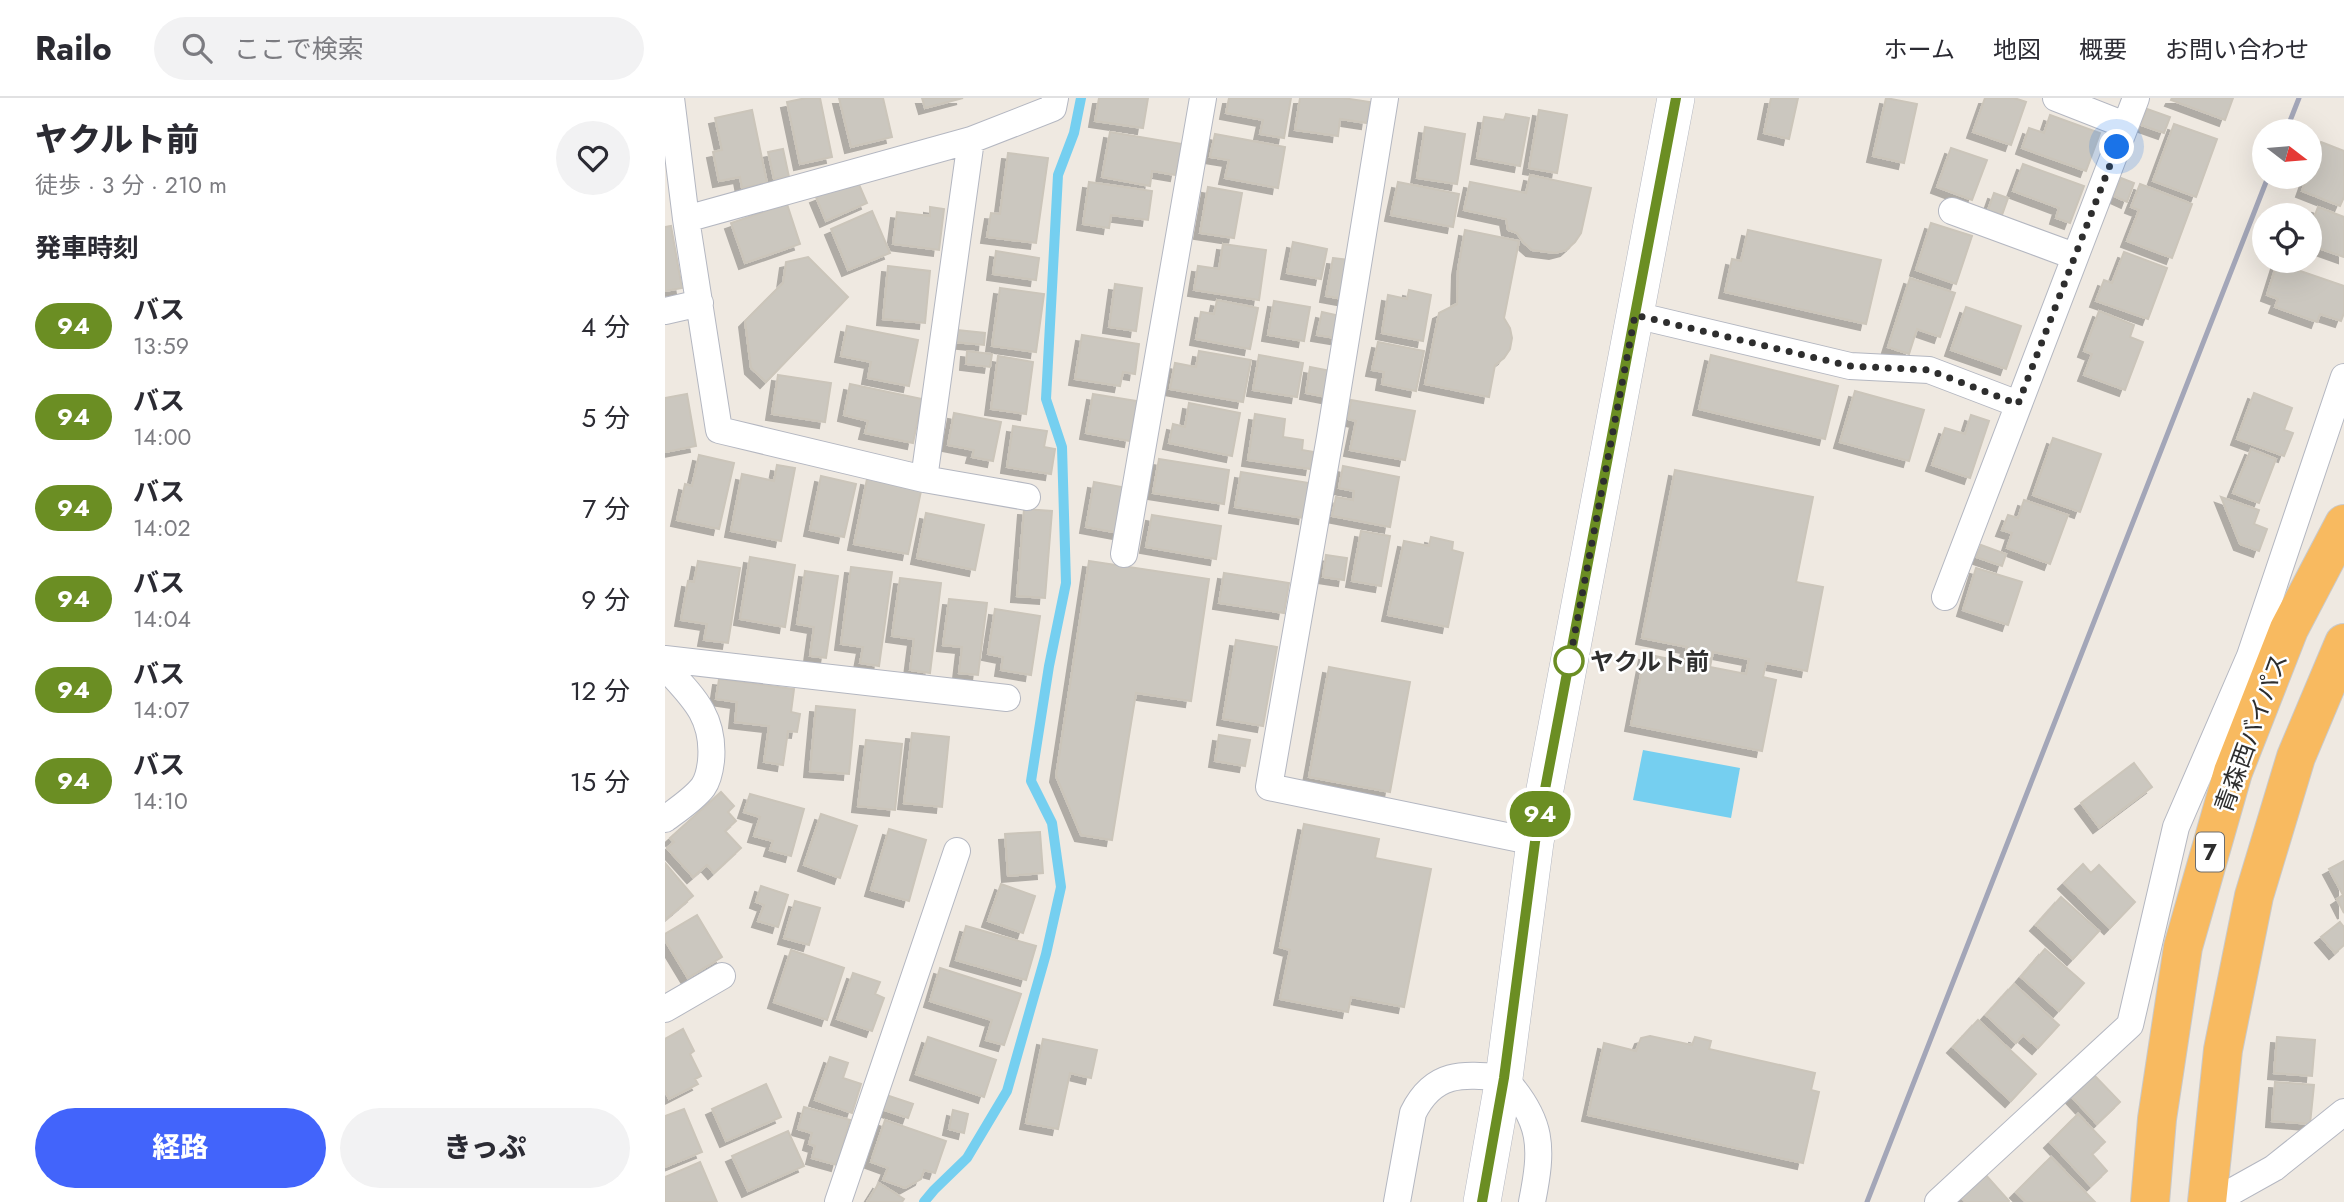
<!DOCTYPE html>
<html lang="ja">
<meta charset="utf-8">
<style>
body{margin:0;font-family:Jost,"Noto Sans JP",sans-serif;background:#f2f2f3;color:#2b2b33;height:100vh;display:flex;flex-direction:column;font-size:26px;white-space:nowrap}
*{box-sizing:border-box;margin:0}
p{font-size:23px;color:#7c7c81}
.icon{flex:none;width:38px;height:38px;fill:none;stroke:currentColor;stroke-width:2;stroke-linecap:round;stroke-linejoin:round}
.map{position:relative;flex:1;overflow:hidden}
.drawer{display:flex;flex-direction:column;background:#fff;width:665px}
.drawer>*{flex:none}
.badge{padding:0 14px;border-radius:23px;font-size:24px;line-height:46px}
.needle{width:46px;rotate:106deg}
.buttons{position:absolute;left:1587px;top:21px;display:grid;gap:14px}
.buttons a{display:grid;place-items:center;width:70px;height:70px;border-radius:50%;background:#fff;box-shadow:0 7px 28px #0002;font-size:35px}
.you{position:absolute;width:35px;height:35px;margin:-18px;border:5px solid #fff;border-radius:50%;background:#1a73e8;box-shadow:0 0 0 10px #1a73e833}
.map>.badge{position:absolute;translate:-50% -50%;box-shadow:0 0 0 4px #fff}
h2{padding:0 35px;font-size:26px;line-height:63px}
.round{display:grid;place-items:center;flex:none;width:74px;height:74px;border-radius:37px;background:#f2f2f3}
.headline{display:flex;align-items:center;justify-content:space-between;height:119px;padding:0 35px}
h1{font-size:33px;font-weight:800;line-height:52px}
.action{display:flex;gap:14px;margin-top:auto;padding:14px 35px}
.action a{flex:1;height:80px;border-radius:42px;background:#4264fb;color:#fff;font-size:28px;font-weight:800;line-height:80px;text-align:center}
.action a+a{background:#f2f2f3;color:#2b2b33}
ul{padding:0;list-style:none}
li{display:flex;align-items:center;gap:21px;height:91px;padding:0 35px}
li div{flex:1}
li b{display:block;font-size:26px}
li em{font-style:normal}
li .badge{min-width:77px;font-weight:700;text-align:center}
header{display:flex;align-items:center;gap:42px;box-sizing:border-box;height:98px;padding:0 35px;background:#fff;border-bottom:2px solid #e1e1e2}
header strong{font-size:33px}
nav{display:flex;gap:38px;margin-inline-start:auto;font-size:24px}
.search{width:490px;height:63px;background:#f2f2f3;display:flex;align-items:center;gap:18px;box-sizing:border-box;padding:0 24px;border-radius:38px;color:#7c7c81;font-size:26px}
main{display:flex;flex:1;min-height:0}
.map>svg:first-child{display:block}
.water{fill:#75cff0}
.lines{fill:none;stroke-linecap:round;stroke-linejoin:round}
.stream{stroke:#75cff0;stroke-width:10}
.building{fill:#cbc7bf;stroke:#cbc5ba;stroke-width:2;fill-rule:evenodd;filter:url(#shadow)}
.minor-casing{stroke:#b4b7c1;stroke-width:28}
.secondary-casing{stroke:#b4b7c1;stroke-width:38}
.trunk-casing{stroke:#c9c9c9;stroke-width:40}
.minor{stroke:#fff;stroke-width:26}
.secondary{stroke:#fff;stroke-width:37}
.trunk{stroke:#f8ba60;stroke-width:38}
.rail{stroke:#a3a6b8;stroke-width:5}
.line-casing{stroke:#fff;stroke-width:16}
.line{stroke:#6b8e23;stroke-width:10}
.walk{stroke:#2e2e2e;stroke-width:7;stroke-dasharray:0 12.6}
.stop-dot{fill:#fff;stroke:#6b8e23;stroke-width:3.5}
.labels{text-anchor:middle;dominant-baseline:central;stroke-width:5;stroke-linejoin:round;paint-order:stroke}
.shield{fill:#fff;stroke:#6d6d6d;stroke-width:2}
.shield-label{font-size:23px;font-weight:bold;fill:#2e2e2e}
.stop-label{font-size:24px;font-weight:bold;fill:#2e2e2e;stroke:#fff;text-anchor:start}
.street-label{font-size:24px;fill:#2e2e2e;stroke:#fff}
</style>
<header>
<strong>Railo</strong>
<div class="search"><svg class="icon" aria-label="search" viewBox="0 0 24 24"><circle cx="10" cy="10" r="6"/><path d="M15 15l6 6"/></svg>ここで検索</div>
<nav><a>ホーム</a><a>地図</a><a>概要</a><a>お問い合わせ</a></nav>
</header>
<main>
<section class="drawer">
<div class="headline"><div><h1>ヤクルト前</h1><p>徒歩 · 3 分 · 210 m</p></div><a class="round"><svg class="icon" aria-label="heart" viewBox="0 0 24 24"><path d="M12 20l-8-8c-3-5 5-10 8-4 3-6 11-1 8 4z"/></svg></a></div>
<h2>発車時刻</h2>
<ul>
<li><span class="badge" style="background:#6b8e23;color:#fff">94</span><div><b>バス</b><p>13:59</p></div><em>4 分</em></li>
<li><span class="badge" style="background:#6b8e23;color:#fff">94</span><div><b>バス</b><p>14:00</p></div><em>5 分</em></li>
<li><span class="badge" style="background:#6b8e23;color:#fff">94</span><div><b>バス</b><p>14:02</p></div><em>7 分</em></li>
<li><span class="badge" style="background:#6b8e23;color:#fff">94</span><div><b>バス</b><p>14:04</p></div><em>9 分</em></li>
<li><span class="badge" style="background:#6b8e23;color:#fff">94</span><div><b>バス</b><p>14:07</p></div><em>12 分</em></li>
<li><span class="badge" style="background:#6b8e23;color:#fff">94</span><div><b>バス</b><p>14:10</p></div><em>15 分</em></li>
</ul>
<div class="action"><a>経路</a><a>きっぷ</a></div>
</section>
<div class="map">
<svg width="1679" height="1104" viewBox="0 0 1679 1104">
<defs>
<filter id="shadow"><feDropShadow dx="-6" dy="6" stdDeviation="0" flood-color="#0004"/></filter>
</defs>
<rect width="100%" height="100%" fill="#efe9e1"/>
<path class="water" d="M 978,652 L 1075,670 L 1066,720 L 968,702 Z"/>
<g class="lines">
<path class="stream" d="M 259,1104 L 269,1092 L 302,1060 L 342,993 L 381,856 L 396,789 L 387,725 L 366,683 L 384,568 L 401,485 L 397,349 L 381,301 L 393,77 L 409,35 L 416,0"/>
</g>
<path class="building" d="M 141,0 L 155,0 L 167,59 L 135,66 L 122,4 Z
M 174,0 L 218,0 L 227,39 L 186,49 Z
M 257,0 L 298,0 L 260,10 Z
M 434,0 L 483,0 L 478,30 L 430,23 Z
M 564,0 L 626,0 L 619,40 L 595,36 L 598,22 L 561,15 Z
M 635,0 L 678,0 L 705,4 L 702,25 L 675,21 L 673,38 L 630,32 Z
M 1106,0 L 1133,0 L 1124,41 L 1099,35 Z
M 1221,0 L 1252,6 L 1239,65 L 1208,58 Z
M 1320,0 L 1349,0 L 1361,4 L 1346,47 L 1308,34 Z
M 1507,0 L 1568,0 L 1560,22 L 1506,2 Z
M 1482,11 L 1505,19 L 1499,35 L 1476,27 Z
M 87,12 L 102,85 L 77,90 L 75,79 L 54,83 L 48,54 L 57,52 L 50,20 Z
M 874,12 L 902,17 L 892,75 L 864,70 Z
M 841,16 L 864,20 L 855,68 L 812,60 L 819,19 L 839,22 Z
M 1385,17 L 1435,35 L 1421,73 L 1357,50 L 1364,30 L 1379,35 Z
M 1509,26 L 1552,41 L 1531,99 L 1488,83 Z
M 760,29 L 800,36 L 792,86 L 752,80 Z
M 445,34 L 517,46 L 511,77 L 487,73 L 485,88 L 437,79 Z
M 550,36 L 620,49 L 613,90 L 560,80 L 564,62 L 545,59 Z
M 1656,44 L 1679,53 L 1679,99 L 1675,108 L 1637,93 L 1642,79 L 1645,79 L 1645,72 Z
M 1286,50 L 1322,62 L 1307,102 L 1272,89 Z
M 118,51 L 124,79 L 109,81 L 103,54 Z
M 343,55 L 383,60 L 371,145 L 322,139 L 326,115 L 335,116 Z
M 1358,66 L 1419,88 L 1405,125 L 1391,120 L 1394,110 L 1348,93 Z
M 865,77 L 926,90 L 916,135 L 910,144 L 901,152 L 890,155 L 867,152 L 858,144 L 852,135 L 843,132 L 841,121 L 799,112 L 805,84 L 861,95 Z
M 1456,80 L 1469,85 L 1462,104 L 1449,98 Z
M 192,82 L 202,105 L 161,123 L 151,99 Z
M 424,84 L 487,93 L 483,122 L 446,117 L 444,130 L 418,126 Z
M 733,84 L 794,96 L 788,129 L 726,117 Z
M 1475,86 L 1527,106 L 1507,160 L 1462,143 L 1474,112 L 1466,109 Z
M 543,89 L 577,95 L 569,140 L 535,135 Z
M 1329,95 L 1343,100 L 1337,117 L 1323,112 Z
M 122,106 L 135,146 L 80,165 L 66,125 Z
M 265,109 L 279,111 L 274,152 L 228,146 L 232,114 L 265,118 Z
M 1653,109 L 1679,119 L 1679,159 L 1645,147 L 1645,130 Z
M 207,113 L 225,155 L 183,172 L 166,131 Z
M 1266,125 L 1307,138 L 1291,186 L 1251,172 Z
M 6,128 L 17,190 L 0,193 L 0,129 Z
M 800,132 L 854,143 L 839,220 L 845,230 L 847,240 L 845,251 L 839,260 L 830,267 L 824,299 L 760,286 L 774,215 L 792,206 L 793,171 Z
M 1083,132 L 1216,162 L 1201,226 L 1060,194 L 1067,161 L 1076,163 Z
M 628,144 L 662,151 L 656,181 L 622,175 Z
M 558,146 L 601,152 L 594,202 L 529,192 L 533,168 L 554,171 Z
M 331,153 L 374,160 L 371,182 L 328,176 Z
M 1459,154 L 1502,170 L 1483,221 L 1431,203 L 1439,182 L 1447,185 Z
M 143,159 L 183,199 L 101,284 L 86,270 L 80,223 L 118,185 L 121,164 Z
M 668,160 L 685,162 L 678,201 L 661,198 Z
M 1612,165 L 1679,188 L 1679,215 L 1676,223 L 1655,216 L 1652,224 L 1610,209 L 1613,201 L 1602,197 Z
M 223,168 L 265,173 L 260,225 L 218,221 Z
M 1245,180 L 1290,195 L 1275,239 L 1252,231 L 1244,256 L 1223,249 Z
M 450,186 L 477,190 L 471,233 L 444,229 Z
M 335,190 L 379,196 L 371,254 L 327,248 Z
M 744,192 L 766,197 L 758,243 L 717,235 L 723,197 L 742,201 Z
M 552,202 L 593,210 L 585,251 L 531,241 L 536,214 L 549,216 Z
M 609,203 L 645,209 L 639,243 L 603,237 Z
M 1301,209 L 1356,228 L 1341,271 L 1286,252 Z
M 1434,213 L 1469,227 L 1465,239 L 1478,244 L 1460,292 L 1419,277 L 1427,256 L 1419,253 Z
M 657,214 L 675,218 L 671,240 L 652,237 Z
M 182,228 L 253,242 L 244,288 L 203,280 L 206,264 L 176,258 Z
M 292,232 L 320,235 L 319,247 L 290,244 Z
M 417,237 L 474,246 L 470,276 L 458,274 L 455,288 L 410,281 Z
M 713,244 L 759,253 L 751,293 L 717,286 L 719,274 L 707,272 Z
M 302,253 L 327,256 L 325,269 L 301,266 Z
M 534,253 L 586,262 L 578,304 L 505,291 L 510,265 L 531,269 Z
M 594,257 L 638,265 L 632,299 L 588,292 Z
M 1046,257 L 1173,288 L 1160,341 L 1034,311 Z
M 333,258 L 368,264 L 361,316 L 326,311 Z
M 645,269 L 666,273 L 662,299 L 641,295 Z
M 113,277 L 166,285 L 160,324 L 107,316 Z
M 185,286 L 257,301 L 248,345 L 200,335 L 203,323 L 179,317 Z
M 1190,293 L 1259,312 L 1244,363 L 1175,344 Z
M 1589,295 L 1627,310 L 1619,332 L 1628,335 L 1619,358 L 1572,341 Z
M 22,296 L 31,348 L 0,354 L 0,300 Z
M 428,296 L 472,303 L 465,343 L 421,335 Z
M 686,302 L 750,313 L 740,362 L 685,352 L 691,323 L 683,321 Z
M 524,305 L 575,315 L 567,358 L 504,345 L 508,326 L 520,329 Z
M 289,315 L 336,324 L 328,363 L 307,359 L 309,352 L 283,347 Z
M 590,316 L 620,321 L 618,339 L 638,342 L 637,352 L 649,354 L 646,371 L 583,362 Z
M 1306,317 L 1324,323 L 1305,380 L 1267,367 L 1280,330 L 1300,336 Z
M 348,328 L 382,333 L 379,349 L 390,351 L 386,376 L 342,369 Z
M 1388,340 L 1436,356 L 1415,414 L 1368,397 Z
M 1586,351 L 1611,361 L 1594,405 L 1568,395 Z
M 34,357 L 69,365 L 54,431 L 12,422 L 20,386 L 27,388 Z
M 494,361 L 564,372 L 559,406 L 488,395 Z
M 112,367 L 130,370 L 116,443 L 66,433 L 77,376 L 109,383 Z
M 678,368 L 734,379 L 725,429 L 667,418 L 671,399 L 688,402 L 689,393 L 674,390 Z
M 1010,372 L 1148,399 L 1131,484 L 1158,489 L 1142,573 L 1101,565 L 1098,579 L 1111,582 L 1097,653 L 966,627 L 980,556 L 1019,564 L 1022,549 L 977,540 ZM 1048,554 L 1084,561 L 1081,576 L 1045,569 Z
M 576,374 L 644,385 L 639,420 L 570,409 Z
M 156,378 L 191,386 L 179,439 L 145,432 Z
M 202,381 L 256,393 L 243,456 L 189,446 Z
M 429,384 L 462,390 L 454,435 L 421,429 Z
M 1556,399 L 1594,412 L 1589,426 L 1602,431 L 1594,453 L 1575,446 Z
M 1359,402 L 1403,417 L 1385,466 L 1342,450 L 1347,435 L 1337,432 L 1343,417 L 1353,420 Z
M 359,411 L 387,413 L 380,500 L 352,498 Z
M 261,415 L 319,427 L 310,472 L 252,460 Z
M 487,417 L 556,428 L 551,461 L 481,449 Z
M 696,433 L 725,438 L 716,488 L 687,483 Z
M 766,439 L 788,444 L 787,452 L 798,455 L 783,529 L 723,517 L 739,443 L 764,448 Z
M 1316,447 L 1341,456 L 1337,468 L 1311,459 Z
M 661,457 L 682,460 L 679,482 L 658,479 Z
M 85,459 L 130,467 L 120,529 L 75,521 Z
M 33,463 L 75,470 L 63,545 L 39,542 L 42,526 L 16,522 L 23,483 L 29,484 Z
M 424,463 L 544,481 L 526,603 L 471,595 L 447,742 L 416,737 L 391,678 Z
M 186,469 L 227,474 L 214,568 L 195,565 L 198,549 L 176,546 Z
M 1311,470 L 1357,484 L 1343,527 L 1298,512 Z
M 140,473 L 173,478 L 161,560 L 145,558 L 149,529 L 132,526 Z
M 559,475 L 624,485 L 619,515 L 554,505 Z
M 235,480 L 276,485 L 265,575 L 245,572 L 249,541 L 227,538 Z
M 284,501 L 322,505 L 313,577 L 294,575 L 297,549 L 278,547 Z
M 330,511 L 375,518 L 366,577 L 336,572 L 338,559 L 323,556 Z
M 571,542 L 612,549 L 598,628 L 558,621 Z
M 664,569 L 745,584 L 725,694 L 644,679 Z
M 54,581 L 129,591 L 126,614 L 135,616 L 132,634 L 123,633 L 118,667 L 99,664 L 104,628 L 70,624 L 72,604 L 51,601 Z
M 151,608 L 190,612 L 184,676 L 145,673 Z
M 247,635 L 284,639 L 277,709 L 239,705 Z
M 554,637 L 585,642 L 580,668 L 550,663 Z
M 201,642 L 237,646 L 230,712 L 193,708 Z
M 1469,665 L 1487,689 L 1434,729 L 1416,705 Z
M 56,694 L 69,708 L 63,714 L 71,723 L 60,733 L 76,750 L 49,775 L 42,767 L 28,779 L 2,750 L 9,744 L 5,740 Z
M 85,696 L 139,711 L 126,758 L 105,752 L 108,743 L 89,738 L 95,719 L 79,714 Z
M 156,716 L 192,728 L 175,780 L 139,767 Z
M 639,726 L 714,741 L 710,760 L 766,771 L 739,909 L 686,899 L 683,914 L 615,901 L 625,852 L 615,849 Z
M 224,731 L 261,742 L 244,803 L 206,792 Z
M 375,734 L 378,775 L 343,778 L 340,736 Z
M 1679,763 L 1679,815 L 1672,801 L 1678,797 L 1664,771 Z
M 0,765 L 28,798 L 0,822 Z
M 1418,766 L 1426,775 L 1434,767 L 1470,804 L 1445,830 L 1399,785 Z
M 336,786 L 370,798 L 358,835 L 323,823 Z
M 96,788 L 123,797 L 113,829 L 93,823 L 99,807 L 91,804 Z
M 1396,799 L 1434,833 L 1408,861 L 1371,827 Z
M 130,803 L 155,810 L 144,847 L 119,840 Z
M 32,817 L 57,859 L 23,880 L 0,842 L 0,836 Z
M 1675,824 L 1679,829 L 1679,847 L 1670,855 L 1656,839 Z
M 301,828 L 371,848 L 361,882 L 291,862 Z
M 1380,851 L 1419,885 L 1394,913 L 1356,879 Z
M 126,852 L 179,870 L 162,922 L 109,904 Z
M 275,870 L 356,896 L 339,947 L 321,942 L 327,922 L 265,903 Z
M 188,875 L 215,884 L 210,896 L 219,900 L 207,933 L 172,921 Z
M 1349,886 L 1394,927 L 1373,950 L 1358,937 L 1351,945 L 1321,917 Z
M 1313,922 L 1371,976 L 1346,1003 L 1288,949 Z
M 18,931 L 29,953 L 25,956 L 36,978 L 30,981 L 33,986 L 4,1001 L 0,993 L 0,941 Z
M 985,938 L 1027,947 L 1030,939 L 1046,943 L 1044,951 L 1150,975 L 1146,992 L 1154,994 L 1138,1065 L 923,1017 L 939,945 L 971,953 L 976,940 Z
M 263,939 L 331,962 L 319,999 L 251,976 Z
M 1612,939 L 1650,942 L 1647,978 L 1609,975 Z
M 378,941 L 432,952 L 426,980 L 405,975 L 393,1031 L 361,1025 Z
M 165,959 L 183,965 L 178,980 L 196,986 L 187,1015 L 150,1002 Z
M 1429,977 L 1455,1004 L 1432,1026 L 1407,999 Z
M 1610,984 L 1649,987 L 1645,1026 L 1607,1023 Z
M 101,986 L 116,1019 L 61,1043 L 47,1011 Z
M 221,997 L 248,1006 L 243,1020 L 217,1011 Z
M 139,1009 L 185,1022 L 172,1067 L 147,1060 L 150,1048 L 144,1046 L 147,1035 L 133,1031 Z
M 19,1011 L 37,1054 L 0,1069 L 0,1018 Z
M 288,1012 L 303,1016 L 299,1035 L 284,1031 Z
M 1413,1016 L 1440,1044 L 1427,1056 L 1442,1073 L 1426,1088 L 1385,1044 Z
M 220,1022 L 281,1043 L 270,1075 L 259,1072 L 256,1081 L 240,1090 L 218,1082 L 223,1070 L 206,1064 Z
M 123,1033 L 139,1068 L 83,1093 L 67,1058 Z
M 1386,1059 L 1430,1104 L 1361,1104 L 1351,1094 Z
M 35,1064 L 52,1104 L 0,1104 L 0,1079 Z
M 1319,1075 L 1344,1103 L 1343,1104 L 1301,1104 L 1294,1097 Z
M 214,1085 L 239,1101 L 237,1104 L 202,1104 Z"/>
<g class="lines">
<g class="minor-casing">
<path id="minor" d="M 6,0 L 21,121 L 54,332 L 259,381
M 720,0 L 665,339 L 604,689 L 870,744
M 1391,0 L 1460,27
M 1287,113 L 1409,158
M 21,121 L 306,42
M 0,213 L 35,205
M 970,217 L 1185,268 L 1264,272 L 1353,306
M 362,399 L 259,381 L 306,42 L 388,10 L 390,0
M 459,456 L 538,0
M 1280,499 L 1471,0
M 0,561 L 342,600
M 0,569 C 28,599 50,619 46,663 C 45,672 43,682 38,689 C 29,701 12,712 0,721
M 0,911 L 57,878
M 173,1104 L 292,753
M 732,1104 L 748,1015 C 769,973 797,976 839,980 C 878,1023 878,1049 867,1104
M 1273,1104 L 1465,927 L 1511,729 L 1585,558 L 1679,279
M 1548,1104 L 1609,1070 L 1679,1014"/>
</g>
<g class="secondary-casing">
<path id="secondary" d="M 817,1104 L 839,980 L 870,744 L 1011,0"/>
</g>
<g class="trunk-casing">
<path id="trunk" d="M 1485,1104 L 1492,1021 L 1518,849 L 1568,674 L 1624,531 L 1679,426
M 1542,1104 L 1558,952 L 1589,798 L 1631,659 L 1679,545"/>
</g>
<use href="#minor" class="minor"/>
<use href="#secondary" class="secondary"/>
<use href="#trunk" class="trunk"/>
<path class="rail" d="M 1621,33 L 1634,0
M 1202,1104 L 1603,79"/>
</g>
<g class="lines">
<g class="line-casing">
<path id="line" d="M 817,1104 L 839,980 L 870,744 L 1011,0"/>
</g>
<use href="#line" class="line"/>
<path class="walk" d="M 904,563 L 904,566 L 970,217 L 1185,268 L 1264,272 L 1353,306 L 1452,49"/>
</g>
<circle class="stop-dot" cx="904" cy="563" r="14"/>
<g class="labels">
<rect class="shield" x="1531" y="734.5" width="28" height="39" rx="5"/>
<g class="shield-label">
<text x="1545" y="754">7</text>
</g>
<g class="stop-label">
<text x="925" y="563">ヤクルト前</text>
</g>
<g class="street-label">
<text transform="translate(1586 635) rotate(-70)">青森西バイパス</text>
</g>
</g>
</svg>
<div class="buttons">
<a><svg class="needle" viewBox="-14 -14 28 28"><path d="M0-13l5 13h-10z" fill="#e53935"/><path d="M0 13l5-13h-10z" fill="#7c7c81"/></svg></a>
<a><svg class="icon" aria-label="locate" viewBox="0 0 24 24"><circle cx="12" cy="12" r="6"/><path d="M12 2v4M12 18v4M2 12h4M18 12h4"/></svg></a>
</div>
<div class="you" style="left:1452px;top:49px"></div>
<b class="badge" style="left:875px;top:716px;background:#6b8e23;color:#fff">94</b>
</div>
</main>
